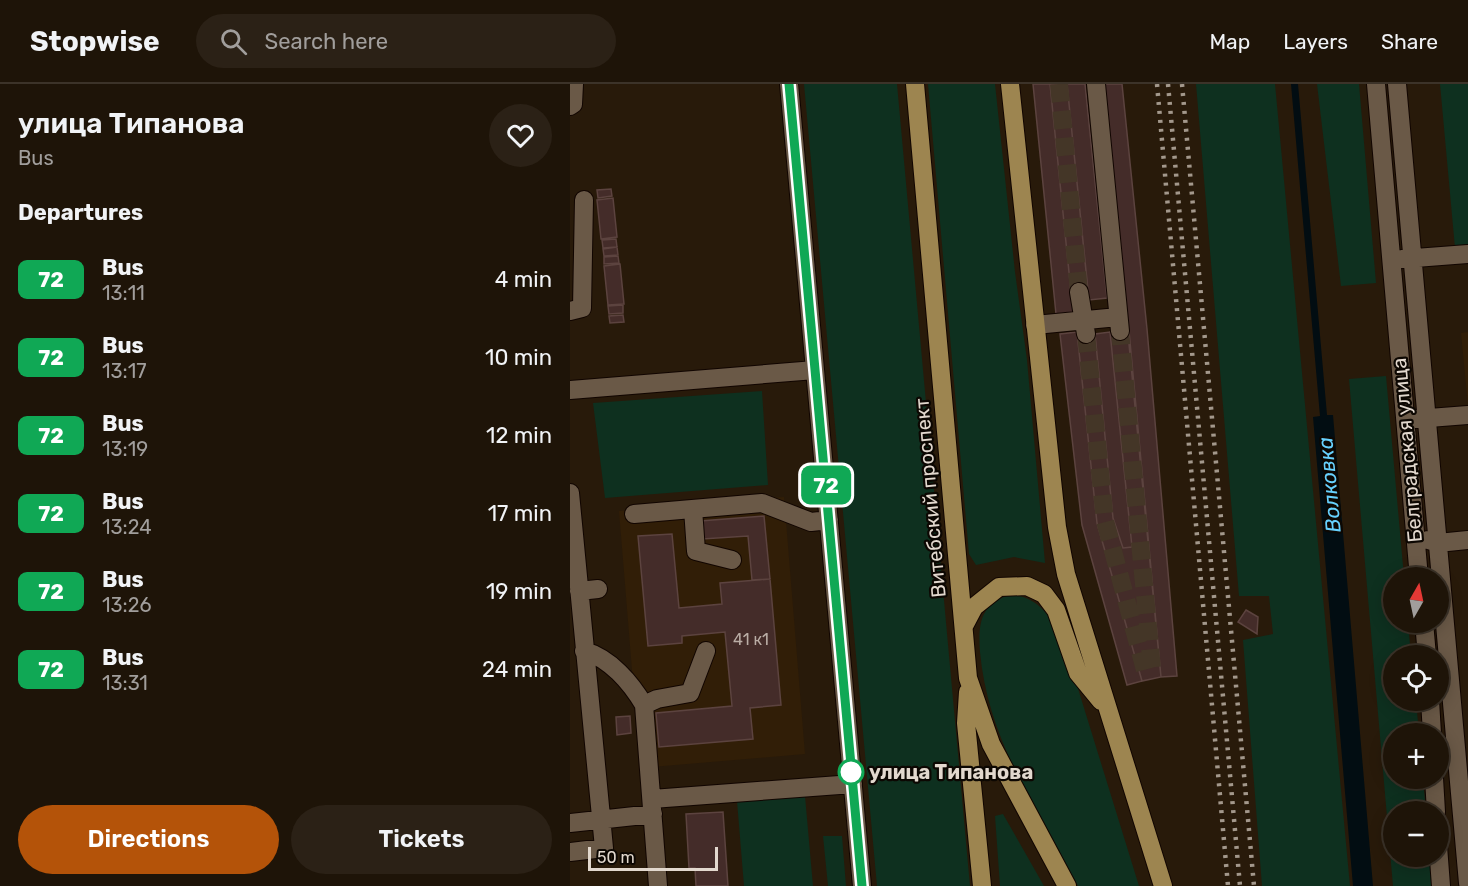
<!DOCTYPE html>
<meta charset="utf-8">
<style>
body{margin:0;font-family:Rubik,sans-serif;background:#2b2116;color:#f1f3f6;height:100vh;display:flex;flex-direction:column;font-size:22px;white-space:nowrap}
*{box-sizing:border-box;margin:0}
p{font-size:20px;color:#a19e9c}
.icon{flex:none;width:33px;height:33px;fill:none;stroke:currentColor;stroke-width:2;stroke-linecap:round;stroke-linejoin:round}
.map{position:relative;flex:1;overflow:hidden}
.side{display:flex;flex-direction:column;background:#1e1408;width:570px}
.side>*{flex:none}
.badge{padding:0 12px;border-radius:9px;font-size:21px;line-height:39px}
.needle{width:39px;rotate:9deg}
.fabs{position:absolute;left:813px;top:483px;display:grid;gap:12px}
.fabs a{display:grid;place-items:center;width:66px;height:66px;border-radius:50%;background:#1e1408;box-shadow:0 3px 15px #0003,0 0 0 2px #3c3329;font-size:30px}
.scale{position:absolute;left:18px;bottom:15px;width:130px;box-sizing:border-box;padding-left:6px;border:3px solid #e2d8ce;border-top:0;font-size:16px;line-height:21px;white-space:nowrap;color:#e2d8ce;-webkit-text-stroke:4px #0c0702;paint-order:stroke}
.map>.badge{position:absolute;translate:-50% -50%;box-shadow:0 0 0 3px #fff}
h2{padding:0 18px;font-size:22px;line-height:54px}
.round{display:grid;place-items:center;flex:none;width:63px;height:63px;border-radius:32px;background:#2b2116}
.overview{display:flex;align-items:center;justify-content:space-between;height:102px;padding:0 18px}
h1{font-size:28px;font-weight:600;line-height:45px}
.primary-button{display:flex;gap:12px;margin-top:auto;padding:12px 18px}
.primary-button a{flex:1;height:69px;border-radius:36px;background:#b45309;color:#fff;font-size:24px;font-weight:600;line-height:69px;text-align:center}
.primary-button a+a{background:#2b2116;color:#f1f3f6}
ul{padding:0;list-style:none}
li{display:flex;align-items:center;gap:18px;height:78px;padding:0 18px}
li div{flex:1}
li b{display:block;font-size:22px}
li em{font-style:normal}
li .badge{min-width:66px;font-weight:700;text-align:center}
header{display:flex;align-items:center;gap:36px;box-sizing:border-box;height:84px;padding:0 30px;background:#1e1408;border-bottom:2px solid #3c3329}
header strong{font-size:28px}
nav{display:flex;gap:33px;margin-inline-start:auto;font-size:21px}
.search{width:420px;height:54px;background:#2b2116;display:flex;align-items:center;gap:15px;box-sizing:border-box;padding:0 21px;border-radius:33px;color:#a19e9c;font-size:22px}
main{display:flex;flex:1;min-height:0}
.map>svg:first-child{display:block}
.built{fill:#311e07}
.green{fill:#0e301f}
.water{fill:#020d12}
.building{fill:#442c29;stroke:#5c433f;stroke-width:1.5}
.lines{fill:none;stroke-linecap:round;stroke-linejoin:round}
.minor-tunnel{stroke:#443627;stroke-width:18;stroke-dasharray:18 9;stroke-linecap:butt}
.minor-casing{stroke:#110500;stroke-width:20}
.major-casing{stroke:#110500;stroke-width:20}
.minor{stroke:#6a5947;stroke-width:18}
.major{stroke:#9d8550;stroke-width:18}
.rail{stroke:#a3988c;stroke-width:4.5;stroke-dasharray:3 6;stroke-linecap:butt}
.line-casing{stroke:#fff;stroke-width:14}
.line{stroke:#10a855;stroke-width:9}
.stop-dot{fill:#fff;stroke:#10a855;stroke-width:3}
.labels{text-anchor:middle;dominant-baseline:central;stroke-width:4.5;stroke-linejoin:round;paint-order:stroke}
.number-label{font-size:16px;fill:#baada5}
.street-label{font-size:20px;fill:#e2d8ce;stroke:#0c0702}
.stop-label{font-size:20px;font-weight:bold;fill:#e2d8ce;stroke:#0c0702;text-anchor:start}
.water-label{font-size:21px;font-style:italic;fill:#67d1fe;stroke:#0c0702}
</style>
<header>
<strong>Stopwise</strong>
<div class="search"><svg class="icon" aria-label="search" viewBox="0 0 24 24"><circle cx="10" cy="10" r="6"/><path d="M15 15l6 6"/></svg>Search here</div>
<nav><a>Map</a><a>Layers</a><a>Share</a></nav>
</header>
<main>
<section class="side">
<div class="overview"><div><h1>улица Типанова</h1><p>Bus</p></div><a class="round"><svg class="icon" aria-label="heart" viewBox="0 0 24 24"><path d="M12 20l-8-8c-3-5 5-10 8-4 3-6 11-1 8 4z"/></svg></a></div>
<h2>Departures</h2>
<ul>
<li><span class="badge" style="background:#10a855;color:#fff">72</span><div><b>Bus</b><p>13:11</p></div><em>4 min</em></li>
<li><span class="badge" style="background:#10a855;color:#fff">72</span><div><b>Bus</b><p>13:17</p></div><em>10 min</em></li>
<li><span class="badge" style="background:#10a855;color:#fff">72</span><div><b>Bus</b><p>13:19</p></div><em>12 min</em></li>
<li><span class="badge" style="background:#10a855;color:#fff">72</span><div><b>Bus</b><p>13:24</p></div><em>17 min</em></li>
<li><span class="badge" style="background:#10a855;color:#fff">72</span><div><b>Bus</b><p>13:26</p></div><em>19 min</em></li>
<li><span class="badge" style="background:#10a855;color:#fff">72</span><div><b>Bus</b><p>13:31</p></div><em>24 min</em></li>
</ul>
<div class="primary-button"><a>Directions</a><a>Tickets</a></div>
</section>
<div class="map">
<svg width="898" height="802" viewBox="0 0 898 802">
<rect width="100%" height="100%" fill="#281a0a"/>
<path class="built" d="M 898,248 L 898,322 L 891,249 Z
M 214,413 L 235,670 L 70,684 L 49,427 Z"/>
<path class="green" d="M 234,0 L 327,0 L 400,802 L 307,802 Z
M 358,0 L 425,0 L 445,188 L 457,276 L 475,479 L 444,473 L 406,481 L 399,470 Z
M 626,0 L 705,0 L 780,802 L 692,802 L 673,556 L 703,550 L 699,512 L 669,512 Z
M 747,0 L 789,0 L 806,199 L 771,202 Z
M 870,0 L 898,0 L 898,163 L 885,164 Z
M 816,292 L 834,493 L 824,494 L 824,538 L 838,539 L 841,571 L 824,572 L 824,616 L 846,617 L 849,649 L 824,650 L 824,694 L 853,695 L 856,727 L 824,728 L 824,772 L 860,773 L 862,802 L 823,802 L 779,295 Z
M 192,307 L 198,401 L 35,414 L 23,319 Z
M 440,511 C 468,512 481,533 493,556 L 569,802 L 508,802 C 467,726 418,656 410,568 C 408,541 410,519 440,511 Z
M 235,712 L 243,802 L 174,802 L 167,717 Z
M 433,730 L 474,802 L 430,802 L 425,732 Z
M 253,752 L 272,752 L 276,802 L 258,802 Z"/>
<path class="water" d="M 721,0 L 728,0 L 757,331 L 763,331 L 803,802 L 783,802 L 743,333 L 750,332 Z"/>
<path class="building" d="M 463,0 L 480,0 L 503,228 L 486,230 Z
M 480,0 L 497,0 L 518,207 L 501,208 Z
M 497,0 L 515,0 L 537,214 L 519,216 Z
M 534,0 L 552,0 L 577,245 L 607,592 L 591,593 Z
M 41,105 L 42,112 L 28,114 L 27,106 Z
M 43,114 L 47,153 L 31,155 L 27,116 Z
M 46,155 L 47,163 L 33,164 L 32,156 Z
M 47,163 L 48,171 L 34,172 L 33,165 Z
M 48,172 L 49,179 L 34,180 L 34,173 Z
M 50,180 L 54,220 L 38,221 L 34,182 Z
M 53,221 L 53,229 L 39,230 L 38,222 Z
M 53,231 L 54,238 L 40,239 L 39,232 Z
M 559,247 L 591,593 L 572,597 L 527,439 L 507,248 L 525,250 L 543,434 L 553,464 L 562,463 L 540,248 Z
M 507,248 L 527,439 L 572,597 L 557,601 L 512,441 L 490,250 Z
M 540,248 L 562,463 L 553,464 L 543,434 L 525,250 Z
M 194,432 L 200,495 L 182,496 L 178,452 L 132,455 L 130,437 Z
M 102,450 L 109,524 L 152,520 L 150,499 L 200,495 L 211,621 L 180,624 L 183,655 L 89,663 L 86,629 L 162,622 L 155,548 L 112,552 L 112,559 L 78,562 L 68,452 Z
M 676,526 L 688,533 L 687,550 L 668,538 Z
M 60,632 L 61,649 L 47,651 L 46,633 Z
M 153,728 L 158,802 L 126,802 L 125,784 L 119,784 L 116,730 Z"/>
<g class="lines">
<path class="minor-tunnel" d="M 489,0 L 509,208
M 516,250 L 535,437 L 575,586 L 582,585 L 550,247"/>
<g class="minor-casing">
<path id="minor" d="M 219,0 L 292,802
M 526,0 L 550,247
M 806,0 L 849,494
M 827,0 L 898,799
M 0,22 L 3,20 L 4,0
M 832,175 L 898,170
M 509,208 L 516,250
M 0,227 L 12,224 L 14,116
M 465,241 L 548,233
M 0,306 L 245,286
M 846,335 L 898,331
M 0,409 L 34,764 L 0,768
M 123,425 L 126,467 L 162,476
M 64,430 L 192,419 L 241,438 L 259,436
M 858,456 L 868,459 L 898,456
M 9,507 L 28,505
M 854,538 L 857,572
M 14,567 C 40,574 61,599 74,621 L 87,615 L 120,609 L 136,567
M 860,616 L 862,650
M 74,621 L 88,802
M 864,694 L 866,728
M 82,715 L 283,700
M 0,739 L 83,730
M 868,762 L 871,802"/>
</g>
<g class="major-casing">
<path id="major" d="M 345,0 L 398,594 L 421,660 L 497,802
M 440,0 L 487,443 L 496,490 L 593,802
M 394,542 L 404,523 L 429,503 L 457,502 L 474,510 L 486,526 L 508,589 L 531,617
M 398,608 L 396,639 L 412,802"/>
</g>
<use href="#minor" class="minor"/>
<use href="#major" class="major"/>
<path class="rail" d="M 587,0 L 658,802
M 598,0 L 670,802
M 612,0 L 684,802"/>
</g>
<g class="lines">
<g class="line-casing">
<path id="line" d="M 219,0 L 292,802"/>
</g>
<use href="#line" class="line"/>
</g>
<circle class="stop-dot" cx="281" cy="688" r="12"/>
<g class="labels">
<g class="number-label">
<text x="181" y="555">41 к1</text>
</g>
<g class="street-label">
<text transform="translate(837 366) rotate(-95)">Белградская улица</text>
<text transform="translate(360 414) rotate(-95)">Витебский проспект</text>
</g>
<g class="stop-label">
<text x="299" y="688">улица Типанова</text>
</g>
<g class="water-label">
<text transform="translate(759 401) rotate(-95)">Волковка</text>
</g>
</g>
</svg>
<div class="fabs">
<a><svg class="needle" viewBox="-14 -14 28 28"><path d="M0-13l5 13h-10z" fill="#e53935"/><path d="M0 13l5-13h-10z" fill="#a19e9c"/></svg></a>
<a><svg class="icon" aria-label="locate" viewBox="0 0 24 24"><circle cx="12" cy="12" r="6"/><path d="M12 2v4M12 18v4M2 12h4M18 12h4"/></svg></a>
<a>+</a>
<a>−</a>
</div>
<div class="scale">50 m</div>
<b class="badge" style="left:256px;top:401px;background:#10a855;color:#fff">72</b>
</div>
</main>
